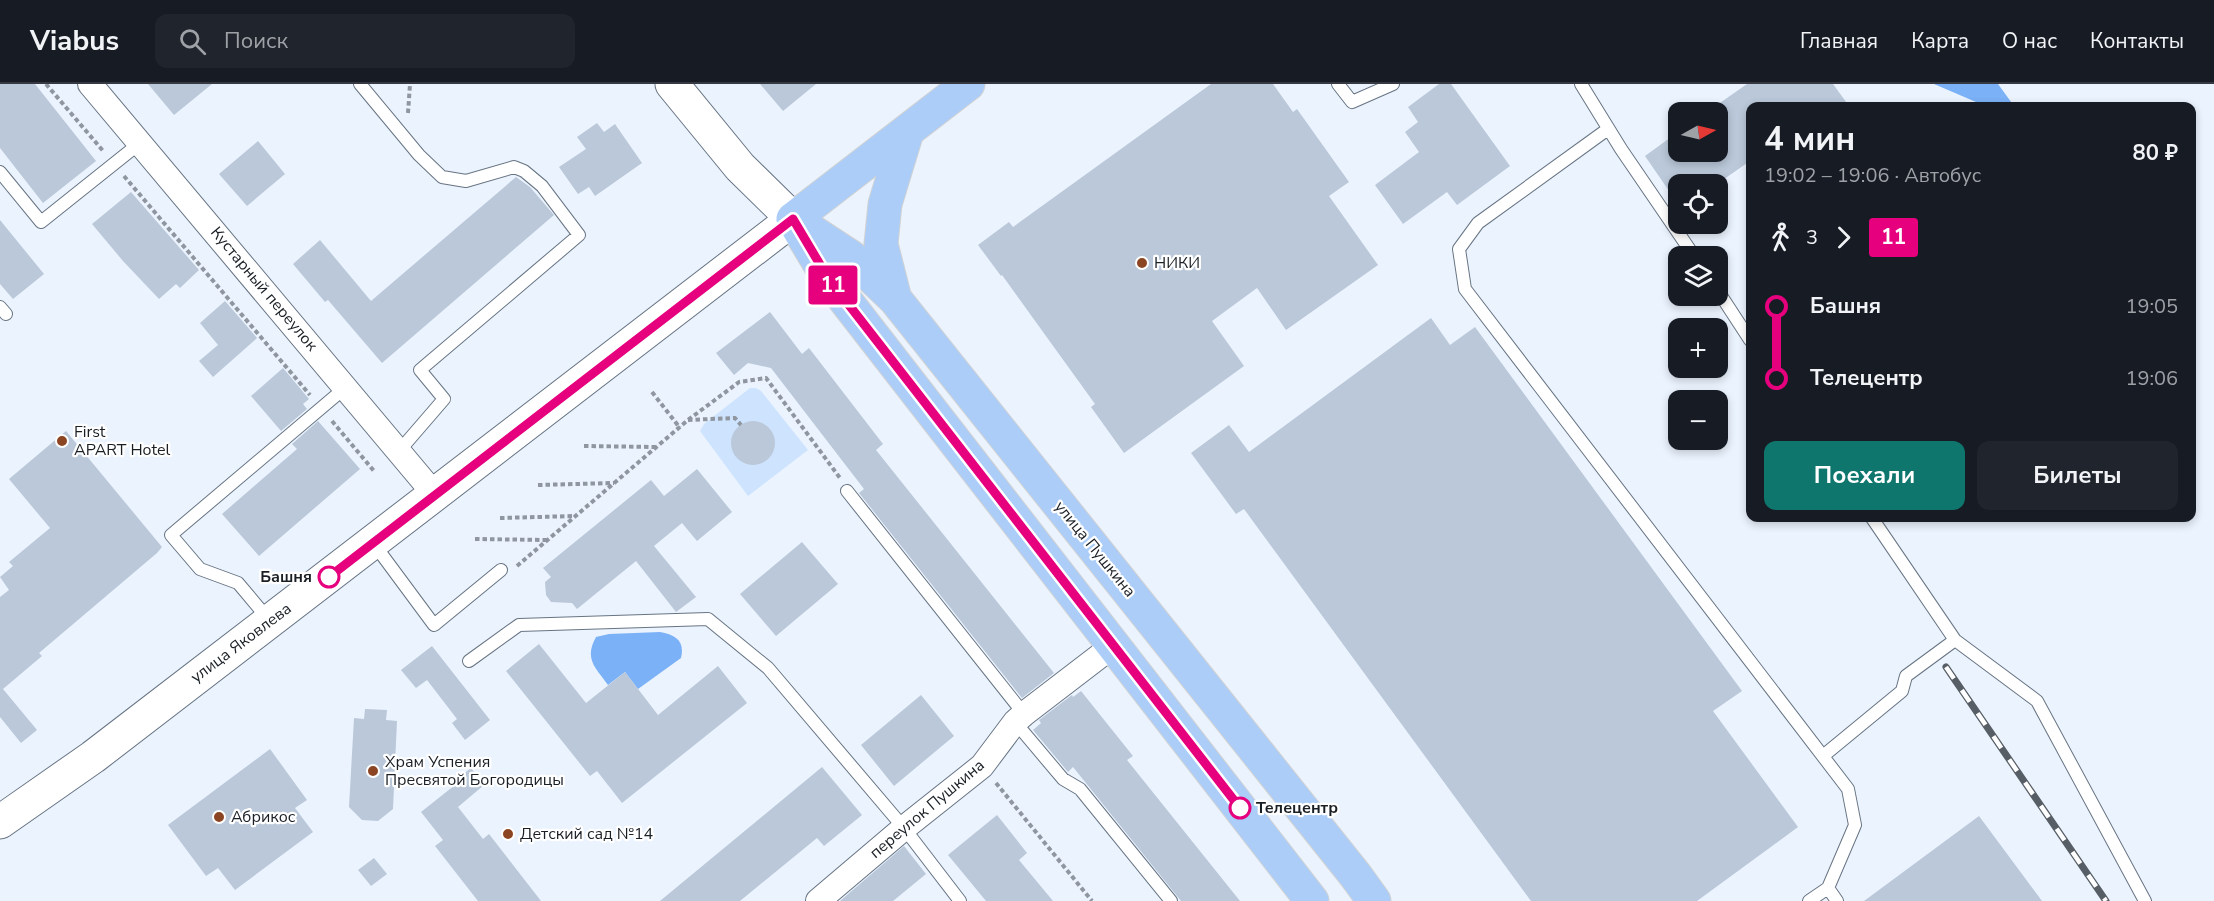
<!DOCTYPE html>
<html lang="ru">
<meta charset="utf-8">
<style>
body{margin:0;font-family:"Nunito Sans",sans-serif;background:#20242c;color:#f1f3f6;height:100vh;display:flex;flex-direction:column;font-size:22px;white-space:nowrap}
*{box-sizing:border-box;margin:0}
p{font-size:20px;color:#9ea1a6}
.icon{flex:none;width:33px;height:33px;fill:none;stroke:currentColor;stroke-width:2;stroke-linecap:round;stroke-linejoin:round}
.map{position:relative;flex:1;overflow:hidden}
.drawer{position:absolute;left:1746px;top:18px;width:450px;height:420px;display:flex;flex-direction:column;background:#171b24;border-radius:12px;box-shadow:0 3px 9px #0003}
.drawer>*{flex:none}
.badge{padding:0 12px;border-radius:4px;font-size:21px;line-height:39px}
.needle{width:39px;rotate:82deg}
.tools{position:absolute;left:1668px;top:18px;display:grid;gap:12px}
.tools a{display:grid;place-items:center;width:60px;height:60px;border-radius:12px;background:#171b24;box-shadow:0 3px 9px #0003;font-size:30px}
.map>.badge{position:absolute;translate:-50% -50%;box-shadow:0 0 0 3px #fff}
.legs{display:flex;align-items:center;gap:9px;height:66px;padding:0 18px;font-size:20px}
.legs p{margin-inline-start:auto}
.overview{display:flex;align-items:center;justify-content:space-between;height:102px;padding:0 18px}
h1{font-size:33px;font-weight:700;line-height:45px}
.button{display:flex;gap:12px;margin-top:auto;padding:12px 18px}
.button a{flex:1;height:69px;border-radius:12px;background:#0f766e;color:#fff;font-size:24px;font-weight:700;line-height:69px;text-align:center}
.button a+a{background:#20242c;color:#f1f3f6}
ul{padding:0 18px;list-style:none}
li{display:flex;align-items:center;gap:21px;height:72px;font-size:22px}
li i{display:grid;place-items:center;width:9px;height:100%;margin:0 8px;background:currentColor}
li i::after{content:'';width:15px;height:15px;margin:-8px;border:4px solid;border-radius:50%;background:#171b24}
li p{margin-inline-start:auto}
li:first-child i{background:linear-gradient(#0000 50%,currentColor 0)}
li:last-child i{background:linear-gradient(currentColor 50%,#0000 0)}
header{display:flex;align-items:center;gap:36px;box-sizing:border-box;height:84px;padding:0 30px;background:#171b24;border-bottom:2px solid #363941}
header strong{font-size:28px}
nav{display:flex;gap:33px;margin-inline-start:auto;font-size:21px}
.search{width:420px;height:54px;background:#20242c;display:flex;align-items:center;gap:15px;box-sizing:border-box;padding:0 21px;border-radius:12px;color:#9ea1a6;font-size:22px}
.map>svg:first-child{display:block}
.green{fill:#cde3fe}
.forest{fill:#7bb1f6}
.building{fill:#bac8d9}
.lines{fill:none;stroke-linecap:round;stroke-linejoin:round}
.service-casing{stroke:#677483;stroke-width:14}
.minor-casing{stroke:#677483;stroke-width:26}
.secondary-casing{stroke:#677483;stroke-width:35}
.primary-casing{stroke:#d1d2d3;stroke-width:35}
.path{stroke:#8f969f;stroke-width:4;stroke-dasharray:4.5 3;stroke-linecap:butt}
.service{stroke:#fff;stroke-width:12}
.minor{stroke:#fff;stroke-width:24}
.secondary{stroke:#fff;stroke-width:33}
.primary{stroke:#abcdf8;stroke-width:33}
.rail-casing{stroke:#585e65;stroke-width:7}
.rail{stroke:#fff;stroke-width:4.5;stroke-dasharray:14;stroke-linecap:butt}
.line-1-casing{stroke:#fff;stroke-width:14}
.line-1{stroke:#e6007e;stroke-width:9}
.poi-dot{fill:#8c4522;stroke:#fff;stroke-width:2}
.stop-1-dot{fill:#fff;stroke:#e6007e;stroke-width:3}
.labels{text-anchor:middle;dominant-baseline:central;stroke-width:4.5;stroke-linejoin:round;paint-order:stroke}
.poi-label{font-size:16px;fill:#1a1f25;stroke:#fff;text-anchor:start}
.street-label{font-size:16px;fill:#1a1f25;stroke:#fff}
.stop-label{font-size:16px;font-weight:bold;fill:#1a1f25;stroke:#fff;text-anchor:end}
</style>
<header>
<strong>Viabus</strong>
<div class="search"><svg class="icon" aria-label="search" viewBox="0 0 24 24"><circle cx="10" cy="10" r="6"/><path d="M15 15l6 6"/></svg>Поиск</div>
<nav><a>Главная</a><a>Карта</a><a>О нас</a><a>Контакты</a></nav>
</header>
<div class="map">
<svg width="2214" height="817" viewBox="0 0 2214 817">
<rect width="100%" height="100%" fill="#ebf3fe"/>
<path class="green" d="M 750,304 L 756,304 L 761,307 L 808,366 L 748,412 L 700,347 L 704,340 Z"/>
<path class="forest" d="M 1934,0 L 1998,0 L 2014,22 L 1979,22 L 1976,18 Z
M 660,548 C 676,551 685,557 681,574 L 638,605 L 625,588 L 608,601 C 595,583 584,575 596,553 L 609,550 Z"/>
<path class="building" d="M 0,0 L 35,0 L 96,77 L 43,119 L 0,64 Z
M 148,0 L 212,0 L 174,31 Z
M 760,0 L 816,0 L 783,27 Z
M 1211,0 L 1273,0 L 1293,28 L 1297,25 L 1349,98 L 1329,112 L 1378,181 L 1286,246 L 1257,204 L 1212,237 L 1244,282 L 1124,369 L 1091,323 L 1095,320 L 1002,191 L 1001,192 L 978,161 L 1009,138 L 1013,143 Z
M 1439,0 L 1451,0 L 1510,82 L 1457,121 L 1447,108 L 1403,140 L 1375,101 L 1419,68 L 1405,48 L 1418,38 L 1408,23 Z
M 1747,0 L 1833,0 L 1849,22 L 1750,22 L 1750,77 L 1717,100 L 1678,100 L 1678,120 L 1645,72 L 1678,48 L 1678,68 L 1718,68 L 1718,28 L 1707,28 Z
M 597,39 L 604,48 L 615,40 L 642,79 L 595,112 L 589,103 L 578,110 L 559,83 L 586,65 L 577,53 Z
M 258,57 L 285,90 L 247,122 L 219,90 Z
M 516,93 L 530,103 L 554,131 L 382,279 L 328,216 L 325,218 L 293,180 L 320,156 L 371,217 Z
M 131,108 L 199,186 L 180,204 L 176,200 L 159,215 L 123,177 L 92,140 Z
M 0,136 L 44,190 L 13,215 L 0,200 Z
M 225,217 L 257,254 L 213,293 L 199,277 L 218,261 L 200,239 Z
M 770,228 L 802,270 L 809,264 L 883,360 L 876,366 L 1054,589 L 1022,614 L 859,409 L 864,405 L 771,284 L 748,279 L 734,291 L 716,269 Z
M 1431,234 L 1450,261 L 1475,243 L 1742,607 L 1713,627 L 1798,743 L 1697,817 L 1531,817 L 1244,425 L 1236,430 L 1191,369 L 1229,341 L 1249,368 Z
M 283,284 L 309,315 L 303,320 L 307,325 L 281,347 L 251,312 Z
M731 359a22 22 0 1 1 44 0a22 22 0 1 1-44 0Z
M 318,337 L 360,385 L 259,472 L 222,430 L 297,365 L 292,360 Z
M 66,347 L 162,463 L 157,469 L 39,569 L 42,572 L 3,605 L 37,646 L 21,659 L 0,633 L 0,513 L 9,506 L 0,493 L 13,482 L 9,478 L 50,444 L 9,395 Z
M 697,385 L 732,428 L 697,457 L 682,439 L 654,462 L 696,513 L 676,528 L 636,477 L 577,525 L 572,519 L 551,518 L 546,511 L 545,498 L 551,493 L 543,484 L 651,396 L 664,412 Z
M 802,458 L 838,500 L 776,552 L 740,510 Z
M 539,560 L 586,619 L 625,588 L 658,631 L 718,582 L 747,619 L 622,719 L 597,687 L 590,692 L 506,587 Z
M 432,562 L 490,636 L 465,656 L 452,639 L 457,635 L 427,596 L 416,604 L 401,586 Z
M 1081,607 L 1133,672 L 1127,676 L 1240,817 L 1181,817 L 1073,683 L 1068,688 L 1033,646 L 1041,639 L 1039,636 L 1072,611 L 1073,613 Z
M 921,611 L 954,652 L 894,702 L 861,661 Z
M 365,625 L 387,626 L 386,636 L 397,637 L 393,725 L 378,737 L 362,736 L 349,723 L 354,634 L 364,635 Z
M 270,665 L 307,716 L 295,724 L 313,748 L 235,806 L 218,784 L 206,792 L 168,741 Z
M 822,683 L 862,731 L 824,762 L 817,754 L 740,817 L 660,817 Z
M 471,684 L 484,701 L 458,723 L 483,755 L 489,750 L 541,817 L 478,817 L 435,762 L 443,756 L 421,728 L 455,701 L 453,698 Z
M 997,731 L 1027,769 L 1019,776 L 1053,817 L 986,817 L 948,771 Z
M 1979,732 L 2042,817 L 1864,817 Z
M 904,762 L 926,790 L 893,817 L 840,817 Z
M 374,774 L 387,790 L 371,802 L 358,786 Z"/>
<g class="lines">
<g class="service-casing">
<path id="service" d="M 360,0 L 419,71 L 442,93 L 466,97 L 514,83 L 524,87 L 542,102 L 579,151 L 420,286 L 444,315 L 400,366
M 1338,0 L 1352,18 L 1393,0
M 1581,0 L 1621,65 L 1694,172
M 1608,45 L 1478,139 L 1459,165 L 1465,205 L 1848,705 L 1855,741 L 1828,804 L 1809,817
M 0,88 L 41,138 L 140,59
M 1718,207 L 1750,256
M 0,223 L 6,230
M 847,407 L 1024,630
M 1872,434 L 1955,556 L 2037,617 L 2145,817
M 374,460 L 434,541 L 501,486
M 270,537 L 238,499 L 200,485 L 171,451 L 346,303
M 469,577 L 519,541 L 708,535 L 768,584 L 904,744 L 960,817
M 1015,638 L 1063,695 L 1080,705 L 1171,817
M 1823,672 L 1902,607 L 1906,592 L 1955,556
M 1828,804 L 1837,817"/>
</g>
<g class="minor-casing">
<path id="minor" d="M 90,0 L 436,412
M 818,817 L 904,744 L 982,682 L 1015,638 L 1024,630 L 1114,561"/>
</g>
<g class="secondary-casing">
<path id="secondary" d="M 0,738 L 93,673 L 793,135 L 740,83 L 672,0"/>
</g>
<g class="primary-casing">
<path id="primary" d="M 793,135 L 851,173 L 895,215 L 1356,792 L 1374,817
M 793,135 L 968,0
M 797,142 L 828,194 L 1312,817
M 895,215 L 881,160 L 885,120 L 907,48"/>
</g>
<path class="path" d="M 46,0 L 104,68
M 408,29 L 410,0
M 124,92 L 310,311
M 652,308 L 680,344
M 688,336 L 735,334 L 741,341
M 332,337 L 374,387
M 584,362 L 656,363
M 538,401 L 614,399
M 500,434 L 576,432
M 475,455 L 547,456
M 517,482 L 688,336 L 739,298 L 766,294 L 840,394
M 996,699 L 1092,817"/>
<use href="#service" class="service"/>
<use href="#minor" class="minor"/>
<use href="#secondary" class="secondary"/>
<use href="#primary" class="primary"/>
<g class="rail-casing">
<path id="rail" d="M 1946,583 L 2106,817"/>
</g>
<use href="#rail" class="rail"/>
</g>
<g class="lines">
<g class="line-1-casing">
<path id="line-1" d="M 329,493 L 793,135 L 828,194 L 1240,724"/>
</g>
<use href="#line-1" class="line-1"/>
</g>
<g class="poi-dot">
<circle cx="1142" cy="179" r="6"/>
<circle cx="62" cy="357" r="6"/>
<circle cx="373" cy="687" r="6"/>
<circle cx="219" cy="733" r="6"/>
<circle cx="508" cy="750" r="6"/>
</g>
<g class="stop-1-dot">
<circle cx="329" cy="493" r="10"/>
<circle cx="1240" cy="724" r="10"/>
</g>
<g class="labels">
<g class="poi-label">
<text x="1154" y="179">НИКИ</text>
<text x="74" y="348">First<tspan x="74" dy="18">APART Hotel</tspan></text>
<text x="385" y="678">Храм Успения<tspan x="385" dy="18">Пресвятой Богородицы</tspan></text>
<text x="231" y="733">Абрикос</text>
<text x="520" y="750">Детский сад №14</text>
</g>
<g class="street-label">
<text transform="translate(264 205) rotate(50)">Кустарный переулок</text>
<text transform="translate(1095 465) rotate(51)">улица Пушкина</text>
<text transform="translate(241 559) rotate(-37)">улица Яковлева</text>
<text transform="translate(927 725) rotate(-40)">переулок Пушкина</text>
</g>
<g class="stop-label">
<text x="312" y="493">Башня</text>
<text x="1256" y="724" text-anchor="start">Телецентр</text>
</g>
</g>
</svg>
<div class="tools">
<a><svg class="needle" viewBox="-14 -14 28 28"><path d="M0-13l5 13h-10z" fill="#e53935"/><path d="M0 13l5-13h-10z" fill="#9ea1a6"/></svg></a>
<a><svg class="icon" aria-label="locate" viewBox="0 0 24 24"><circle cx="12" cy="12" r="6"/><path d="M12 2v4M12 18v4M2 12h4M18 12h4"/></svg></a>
<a><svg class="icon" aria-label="layers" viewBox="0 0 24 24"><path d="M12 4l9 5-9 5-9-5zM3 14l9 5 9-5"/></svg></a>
<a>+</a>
<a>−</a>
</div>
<b class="badge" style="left:833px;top:201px;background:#e6007e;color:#fff">11</b>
<section class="drawer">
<div class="overview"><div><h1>4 мин</h1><p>19:02 – 19:06 · Автобус</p></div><b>80 ₽</b></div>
<div class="legs"><svg class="icon" aria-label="walk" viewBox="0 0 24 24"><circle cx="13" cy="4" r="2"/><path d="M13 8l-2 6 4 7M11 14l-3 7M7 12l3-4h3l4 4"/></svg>3<svg class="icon" aria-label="forward" viewBox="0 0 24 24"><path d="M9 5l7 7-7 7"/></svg><b class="badge" style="background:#e6007e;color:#fff">11</b></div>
<ul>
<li><i style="color:#e6007e"></i><b>Башня</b><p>19:05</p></li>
<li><i style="color:#e6007e"></i><b>Телецентр</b><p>19:06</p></li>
</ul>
<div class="button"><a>Поехали</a><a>Билеты</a></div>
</section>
</div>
